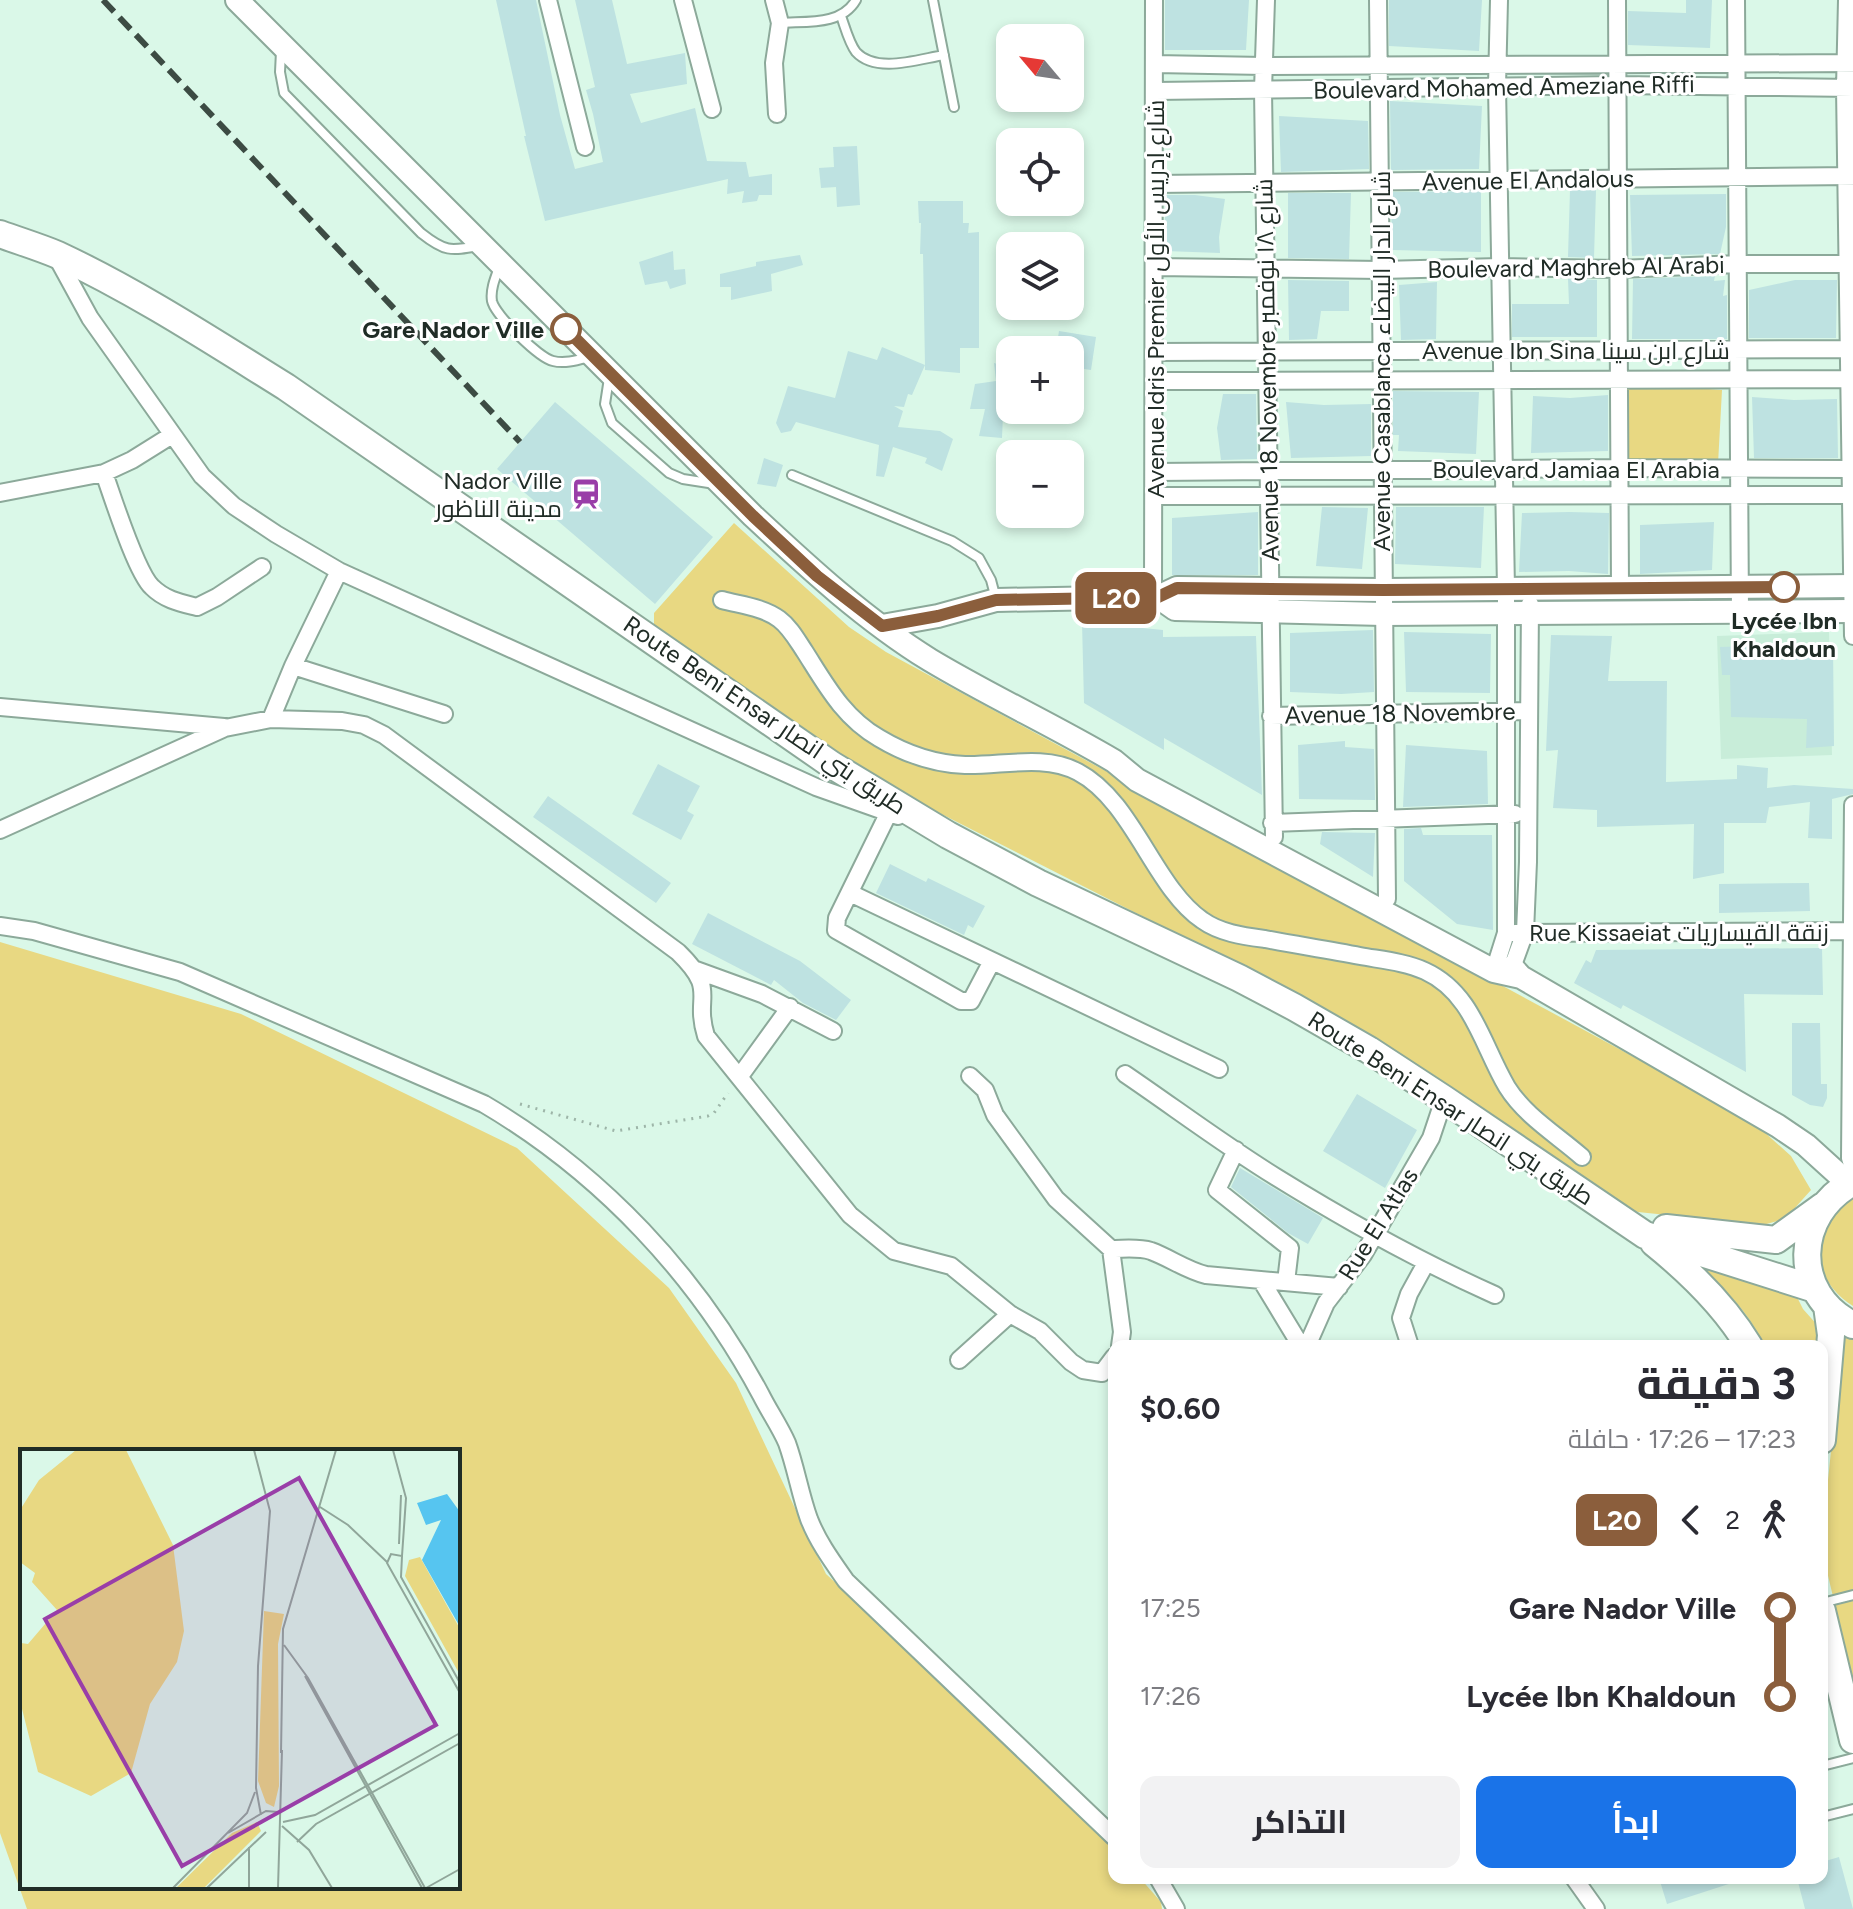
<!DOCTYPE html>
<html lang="ar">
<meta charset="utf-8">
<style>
body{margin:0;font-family:Figtree,Cairo,sans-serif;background:#f2f2f3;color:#2b2b33;direction:rtl;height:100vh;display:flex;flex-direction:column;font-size:30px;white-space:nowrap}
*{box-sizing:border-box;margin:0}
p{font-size:26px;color:#7c7c81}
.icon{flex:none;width:44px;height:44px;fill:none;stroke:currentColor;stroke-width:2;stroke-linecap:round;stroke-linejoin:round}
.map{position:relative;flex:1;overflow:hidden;direction:ltr}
.details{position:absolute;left:1108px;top:1340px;width:720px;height:544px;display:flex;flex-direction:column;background:#fff;border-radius:16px;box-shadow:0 4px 12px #0003;direction:rtl}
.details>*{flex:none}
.badge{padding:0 16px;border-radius:12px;font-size:28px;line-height:52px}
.needle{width:52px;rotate:299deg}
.buttons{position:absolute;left:996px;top:24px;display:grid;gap:16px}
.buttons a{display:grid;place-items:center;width:88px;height:88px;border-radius:16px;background:#fff;box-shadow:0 4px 12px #0003;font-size:40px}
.map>.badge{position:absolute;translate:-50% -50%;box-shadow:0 0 0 4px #fff}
.legs{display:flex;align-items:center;gap:12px;height:88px;padding:0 32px;font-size:26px}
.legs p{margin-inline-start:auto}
.overview{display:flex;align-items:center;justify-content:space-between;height:136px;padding:0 32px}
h1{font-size:44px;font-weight:700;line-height:60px}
.cta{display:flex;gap:16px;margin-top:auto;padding:16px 32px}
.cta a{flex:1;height:92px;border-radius:16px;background:#1a73e8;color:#fff;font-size:32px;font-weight:700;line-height:92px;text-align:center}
.cta a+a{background:#f2f2f3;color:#2b2b33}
ul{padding:0 32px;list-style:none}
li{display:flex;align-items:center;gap:28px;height:88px;font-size:30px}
li i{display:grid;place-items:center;width:12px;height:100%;margin:0 10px;background:currentColor}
li i::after{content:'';width:20px;height:20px;margin:-10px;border:6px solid;border-radius:50%;background:#fff}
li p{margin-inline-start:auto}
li:first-child i{background:linear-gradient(#0000 50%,currentColor 0)}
li:last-child i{background:linear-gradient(currentColor 50%,#0000 0)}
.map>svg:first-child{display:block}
.built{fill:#c8edd9}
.green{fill:#e8d882;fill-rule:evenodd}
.building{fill:#bee2e1}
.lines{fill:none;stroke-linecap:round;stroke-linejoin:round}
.lane-casing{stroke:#8ca99a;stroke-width:12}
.street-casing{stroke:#8ca99a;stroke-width:20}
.secondary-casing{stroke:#8ca99a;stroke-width:26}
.primary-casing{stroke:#8ca99a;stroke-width:30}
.path{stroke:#9db5a8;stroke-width:3;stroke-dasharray:2 6;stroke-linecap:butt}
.lane{stroke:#fff;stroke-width:8}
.street{stroke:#fff;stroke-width:16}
.secondary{stroke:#fff;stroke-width:22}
.primary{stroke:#fff;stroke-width:26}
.rail{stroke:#3c4b43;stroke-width:6;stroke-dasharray:16 8;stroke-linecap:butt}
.line-1-casing{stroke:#fff;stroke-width:18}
.line-1{stroke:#8b5e3c;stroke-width:12}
.stop-1-dot{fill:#fff;stroke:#8b5e3c;stroke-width:4}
.labels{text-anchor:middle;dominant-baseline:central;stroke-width:6;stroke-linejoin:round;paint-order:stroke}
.street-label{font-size:24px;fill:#202c26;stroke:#fff}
.stop-label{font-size:24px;font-weight:bold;fill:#202c26;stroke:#fff;text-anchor:end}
.poi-label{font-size:24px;fill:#202c26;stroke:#fff;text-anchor:end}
.inset-road{fill:none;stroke:#90a69a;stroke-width:2}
.view{fill:#993ea8;fill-opacity:0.15;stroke:#993ea8;stroke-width:4}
.inset-edge{fill:none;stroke:#202c26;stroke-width:4}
</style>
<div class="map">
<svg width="1853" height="1909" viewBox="0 0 1853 1909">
<rect width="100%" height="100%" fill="#daf8e8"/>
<path class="built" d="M 1829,632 L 1832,755 L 1721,759 L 1717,636 Z"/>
<path class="green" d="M 1625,383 L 1722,390 L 1718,464 L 1625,465 Z
M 734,523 L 849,627 L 886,652 L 1706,1096 L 1762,1130 L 1791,1156 L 1811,1190 L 1785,1219 L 1763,1225 L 1638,1212 L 1612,1203 L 1434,1075 L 1315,1004 L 906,796 L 851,765 L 654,629 L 654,613 Z
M 0,942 L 241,1014 L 517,1148 L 669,1288 L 736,1383 L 826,1574 L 1061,1788 L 1114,1848 L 1114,1878 L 1140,1878 L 1161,1902 L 1162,1909 L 27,1909 L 0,1833 ZM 22,1451 L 458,1451 L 458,1887 L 22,1887 Z
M 1853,1199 L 1853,1306 C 1809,1279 1808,1226 1853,1199 Z
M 1691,1258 L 1795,1293 L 1803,1309 L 1819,1327 L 1817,1346 L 1764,1346 C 1749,1310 1719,1284 1691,1258 Z
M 1843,1337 L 1853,1339 L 1853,1680 L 1824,1559 L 1824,1518 Z"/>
<path class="building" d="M 496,0 L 536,0 L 560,115 L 575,169 L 603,162 L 593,114 L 586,90 L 595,87 L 575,0 L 612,0 L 627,64 L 685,53 L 687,84 L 630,94 L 641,123 L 695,108 L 707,161 L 746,162 L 749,177 L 772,174 L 772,195 L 759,195 L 757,201 L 742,203 L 744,191 L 727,194 L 728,179 L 545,221 L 524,136 L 526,136 Z
M 1165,0 L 1249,0 L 1246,50 L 1165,50 Z
M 1389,0 L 1482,0 L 1479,51 L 1389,46 Z
M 1686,0 L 1712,0 L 1710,48 L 1628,45 L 1628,11 L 1686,13 Z
M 1390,101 L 1482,106 L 1479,169 L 1391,170 Z
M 1279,116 L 1368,121 L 1369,169 L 1281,172 Z
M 857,146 L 860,205 L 837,207 L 836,187 L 821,188 L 819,168 L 834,167 L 833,147 Z
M 1570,190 L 1596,190 L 1594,258 L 1568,257 Z
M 1481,191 L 1481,252 L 1392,250 L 1391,192 Z
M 1288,193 L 1351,193 L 1349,259 L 1288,258 Z
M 1726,194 L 1726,227 L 1720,254 L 1632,256 L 1630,195 Z
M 1165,195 L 1195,195 L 1225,199 L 1219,237 L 1220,253 L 1165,251 Z
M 918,201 L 963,201 L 963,223 L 969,223 L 968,233 L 979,232 L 979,348 L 960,348 L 960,373 L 925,370 L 925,365 L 912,395 L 908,394 L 904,407 L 894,406 L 903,411 L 898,427 L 940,431 L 953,439 L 942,471 L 925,463 L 927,458 L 893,447 L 884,477 L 876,476 L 879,445 L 796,422 L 791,431 L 781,433 L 776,423 L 788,386 L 835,398 L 848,351 L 877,360 L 882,347 L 925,365 L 923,254 L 920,254 L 921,223 L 919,223 Z
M 673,251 L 674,270 L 685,269 L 686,284 L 670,289 L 667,281 L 645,285 L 639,262 Z
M 800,255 L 803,265 L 771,274 L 772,291 L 731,300 L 731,287 L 720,287 L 720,274 L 756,266 L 756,262 Z
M 1715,276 L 1714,281 L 1725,280 L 1723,296 L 1727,295 L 1727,339 L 1632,339 L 1633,279 Z
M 1568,279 L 1597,280 L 1597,337 L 1512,337 L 1512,304 L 1569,304 Z
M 1288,280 L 1349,281 L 1349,311 L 1321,311 L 1317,339 L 1289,340 Z
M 1795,280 L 1837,280 L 1836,338 L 1749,338 L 1749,290 Z
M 1437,282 L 1436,339 L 1401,340 L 1399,285 Z
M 1059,331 L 1096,337 L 1091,370 L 1070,367 L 1070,350 L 1056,350 Z
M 994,363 L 1010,368 L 1010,413 L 1003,414 L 1002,438 L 979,436 L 985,409 L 970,409 L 975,384 L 996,381 Z
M 1393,391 L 1479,392 L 1476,454 L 1398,451 L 1399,435 L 1393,435 Z
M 1223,394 L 1256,394 L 1257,459 L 1221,460 L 1217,428 Z
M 1608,395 L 1608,451 L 1531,453 L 1533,396 L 1570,398 Z
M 1752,397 L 1794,400 L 1837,399 L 1838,458 L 1754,458 Z
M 555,402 L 713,537 L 655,604 L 497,469 Z
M 1286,402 L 1324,405 L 1371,404 L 1371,456 L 1291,458 Z
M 764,458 L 783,465 L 776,487 L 757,484 Z
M 1322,507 L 1368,508 L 1362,569 L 1316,566 Z
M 1396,507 L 1484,507 L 1481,568 L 1395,564 Z
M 1258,512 L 1258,575 L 1172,575 L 1172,518 Z
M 1569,512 L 1609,513 L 1608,574 L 1569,571 L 1519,572 L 1522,513 Z
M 1714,522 L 1712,570 L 1640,574 L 1640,525 Z
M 1082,622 L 1163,630 L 1163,637 L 1256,636 L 1262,795 L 1164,738 L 1164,750 L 1084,703 Z
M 1373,630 L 1374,692 L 1341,694 L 1290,692 L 1290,633 Z
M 1404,632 L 1491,634 L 1490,693 L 1406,692 Z
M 1551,635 L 1612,636 L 1608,681 L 1667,681 L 1666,782 L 1737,779 L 1737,765 L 1768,768 L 1767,788 L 1794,785 L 1853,789 L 1853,794 L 1832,799 L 1832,839 L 1808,838 L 1810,802 L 1769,807 L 1766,823 L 1724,823 L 1724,873 L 1693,879 L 1694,824 L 1597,827 L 1597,810 L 1553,808 L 1558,750 L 1546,751 Z
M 1833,643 L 1834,746 L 1806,748 L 1807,719 L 1731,717 L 1730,675 L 1722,675 L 1720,647 Z
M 1345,741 L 1345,747 L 1374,749 L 1375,800 L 1299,799 L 1298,745 Z
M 1406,745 L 1487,751 L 1488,804 L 1403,807 Z
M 658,764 L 700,786 L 687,811 L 694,815 L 681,840 L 632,814 Z
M 548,796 L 671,883 L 656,903 L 533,817 Z
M 1421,828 L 1423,835 L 1492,835 L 1493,930 L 1457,924 L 1404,881 L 1404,829 Z
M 1322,832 L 1375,833 L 1373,877 L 1320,844 Z
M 890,864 L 926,882 L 928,878 L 985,906 L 973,928 L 968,925 L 964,935 L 876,893 Z
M 1809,883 L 1810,911 L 1719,913 L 1719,884 Z
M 708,913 L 800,961 L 851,1000 L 836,1020 L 803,1003 L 774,980 L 771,985 L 692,944 Z
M 1822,948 L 1823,995 L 1744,994 L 1746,1072 L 1623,1005 L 1621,1009 L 1574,983 L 1586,960 L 1591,963 L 1596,950 Z
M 1792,1023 L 1820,1023 L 1821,1084 L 1827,1084 L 1827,1098 L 1823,1107 L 1810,1105 L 1792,1095 Z
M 1357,1094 L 1417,1130 L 1385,1188 L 1323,1151 Z
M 1240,1168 L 1323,1218 L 1308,1244 L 1288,1233 L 1231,1187 Z
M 1839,1857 L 1853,1909 L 1805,1909 L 1797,1878 L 1822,1878 L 1822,1862 Z
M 1659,1878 L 1738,1878 L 1738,1881 L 1667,1904 Z"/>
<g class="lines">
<g class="lane-casing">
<path id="lane" d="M 933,0 L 954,107
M 841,16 C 845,27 849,43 856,52 C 876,74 919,59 944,55
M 780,23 C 806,21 841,26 856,0
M 281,51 L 280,72 L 284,93 L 421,233 C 445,252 450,251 479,246
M 500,265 C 496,276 490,289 492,301 C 495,315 539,358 553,361 C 565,364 578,360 590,357
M 609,378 L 605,404 L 612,423 L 669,473 L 683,479 L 715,484
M 792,475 L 952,541 L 979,558 L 991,580 L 996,599
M 1822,1603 L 1853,1595
M 1822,1766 L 1853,1758
M 1822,1817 L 1853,1809"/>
</g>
<g class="street-casing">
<path id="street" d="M 548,0 L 585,147
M 683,0 L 712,109
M 774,0 L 780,23 L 774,63 L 777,114
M 1266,0 L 1263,90 L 1274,837
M 1378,0 L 1387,899
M 1617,0 L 1620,588
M 1736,0 L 1740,612
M 1847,0 L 1845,88 L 1853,636
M 1155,64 L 1264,66 L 1853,63
M 1155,91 L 1617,85 L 1853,88
M 1154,184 L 1853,176
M 55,254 L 90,318 L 202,476 L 234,506 L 276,534 L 339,571 L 816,787 L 898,816
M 1155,267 L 1381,270 L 1500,267 L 1619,269 L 1738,264 L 1853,264
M 1155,352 L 1853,349
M 1155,381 L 1853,379
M 1155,472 L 1620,468 L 1853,469
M 104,473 C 113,498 136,572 152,587 C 165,600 181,603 197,607 L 217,597 L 262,567
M 0,493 L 104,473 L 132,460 L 172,435
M 1155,496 L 1853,495
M 1153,597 L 1154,0
M 722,600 C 740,605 763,607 779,619 C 790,627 797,640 805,652 C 826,685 843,717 879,738 C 904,753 935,764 965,765 C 1002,766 1044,754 1078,772 C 1133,801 1154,887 1202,920 C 1220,933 1243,936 1265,939 C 1297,945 1329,950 1360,956 C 1382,960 1405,962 1425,971 C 1473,993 1482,1045 1507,1087 C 1525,1116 1557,1135 1582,1157
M 293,666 L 444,714
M 0,707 L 224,727
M 1271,716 L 1529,711
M 271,719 L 293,666 L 339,571
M 1853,805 L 1850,1158 L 1853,1168
M 889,812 L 837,918 L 836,930 L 961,1001 L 971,1001 L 992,961
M 1272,823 L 1515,814
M 0,830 L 225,728 L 271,719 L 342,721 L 364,725 L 384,735 L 678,952 C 719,992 693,994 706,1036 L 850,1215 L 894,1251 L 951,1266 L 1010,1314 L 1040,1331 L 1071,1362 L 1083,1370 L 1102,1373 L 1114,1357
M 850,893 L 1219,1069
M 0,926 L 34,931 L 180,972 L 484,1104 C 601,1173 697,1275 761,1395 C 769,1411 780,1427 787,1443 C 796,1468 800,1494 809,1519 C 818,1542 832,1561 846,1581 L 1114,1837
M 1515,933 L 1853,931
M 696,970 L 762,994 L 833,1031
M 1494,971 L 1506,933 L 1506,589 L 1497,86 L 1499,0
M 1509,976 L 1525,932 L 1528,862 L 1530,604
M 1125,1074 C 1175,1108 1224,1145 1276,1177 C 1347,1221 1419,1261 1495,1295
M 740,1076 L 790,1007
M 970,1076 L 985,1090 L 995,1115 L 1056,1199 L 1111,1249 C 1125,1249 1138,1247 1151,1251 C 1170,1258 1186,1270 1206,1275 L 1339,1287
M 1236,1150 L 1217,1190 L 1290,1248 L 1286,1282
M 1111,1249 L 1122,1332 L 1120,1346
M 1261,1280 L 1301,1346
M 1307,1346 L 1326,1303 L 1363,1255 L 1431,1138 L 1444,1099
M 1410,1346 L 1401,1318 L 1409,1294 L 1426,1263
M 959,1360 L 1010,1314
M 1158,1878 L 1176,1909
M 1574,1878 L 1596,1909"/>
</g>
<g class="secondary-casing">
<path id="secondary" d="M 237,0 L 753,516 C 809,568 865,620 930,660 C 990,696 1053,725 1114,761 L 1137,780 L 1494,971 L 1521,977
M 1158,597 L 1175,609 L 1383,614 L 1853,611
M 882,626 L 938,616 L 996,600 L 1158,597 L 1177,588 L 1383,590 L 1853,586
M 1512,967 L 1521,977 L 1778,1126 L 1806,1145 L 1849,1184"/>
</g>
<g class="primary-casing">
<path id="primary" d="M 0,234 C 19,241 39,247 58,255 C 137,292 212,341 286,387 L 832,765 L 948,835 L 1038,883 L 1239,978 L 1294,1007 L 1369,1050 L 1444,1099 L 1645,1235 L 1815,1289
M 1853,1182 C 1794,1214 1790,1294 1853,1325
M 1666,1228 L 1776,1240 L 1823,1206
M 1654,1243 C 1690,1272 1725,1306 1749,1346
M 1822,1440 L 1831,1335 L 1827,1306
M 1822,1611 L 1853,1740"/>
</g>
<path class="path" d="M 520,1104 L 616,1131 L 708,1116 L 714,1113 L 728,1093"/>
<use href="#lane" class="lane"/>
<use href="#street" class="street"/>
<use href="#secondary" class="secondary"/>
<use href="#primary" class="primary"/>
<path class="rail" d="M 103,0 L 520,442"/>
</g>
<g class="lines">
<g class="line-1-casing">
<path id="line-1" d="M 566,329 L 753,516 L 817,576 L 882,626 L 938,616 L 996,600 L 1158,597 L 1177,588 L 1383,590 L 1784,587"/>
</g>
<use href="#line-1" class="line-1"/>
</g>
<defs>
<g id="station-bare" transform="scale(2.4)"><path d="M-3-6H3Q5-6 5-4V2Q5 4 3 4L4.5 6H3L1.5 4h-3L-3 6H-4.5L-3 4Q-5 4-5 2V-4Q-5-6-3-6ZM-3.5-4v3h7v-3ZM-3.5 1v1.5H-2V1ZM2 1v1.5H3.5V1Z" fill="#993ea8" stroke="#fff" stroke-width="2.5" paint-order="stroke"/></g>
</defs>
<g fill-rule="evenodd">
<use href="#station-bare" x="586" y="494"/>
</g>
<g class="stop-1-dot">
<circle cx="566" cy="329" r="14"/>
<circle cx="1784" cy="587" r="14"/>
</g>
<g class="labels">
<g class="street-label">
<text transform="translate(1504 87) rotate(-1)">Boulevard Mohamed Ameziane Riffi</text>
<text transform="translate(1528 180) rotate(-1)">Avenue El Andalous</text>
<text transform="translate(1576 267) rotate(-1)">Boulevard Maghreb Al Arabi</text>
<text transform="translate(1155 299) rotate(-90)">Avenue Idris Premier شارع إدريس الأول</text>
<text x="1576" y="350">Avenue Ibn Sina شارع ابن سينا</text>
<text transform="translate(1381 361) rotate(-90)">Avenue Casablanca شارع الدار البيضاء</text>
<text transform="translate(1267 370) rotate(-91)">Avenue 18 Novembre شارع ١٨ نوفمبر</text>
<text x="1576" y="469">Boulevard Jamiaa El Arabia</text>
<text transform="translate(1400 713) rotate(-1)">Avenue 18 Novembre</text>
<text transform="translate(765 715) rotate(34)">Route Beni Ensar طريق بني انصار</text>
<text x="1679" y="932">Rue Kissaeiat زنقة القيساريات</text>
<text transform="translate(1451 1108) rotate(33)">Route Beni Ensar طريق بني انصار</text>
<text transform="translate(1378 1224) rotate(-58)">Rue El Atlas</text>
</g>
<g class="stop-label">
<text x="544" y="329">Gare Nador Ville</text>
<text x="1784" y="620" text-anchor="middle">Lycée Ibn<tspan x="1784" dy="28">Khaldoun</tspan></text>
</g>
<g class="poi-label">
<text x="562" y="480">Nador Ville<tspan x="562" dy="28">مدينة الناظور</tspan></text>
</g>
</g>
<g transform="translate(20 1449)">
<rect width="440" height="440" fill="#daf8e8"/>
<path d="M 56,1 L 106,1 L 153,96 L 164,182 L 157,213 L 130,255 L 111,324 L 71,347 L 18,323 L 0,252 L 1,194 L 8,195 L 37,161 L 12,133 L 15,124 L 0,113 L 0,61 L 19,31 ZM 400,108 L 440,180 L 440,226 L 385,127 L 389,111 ZM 244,162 L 264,165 L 258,195 L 259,337 L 254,358 L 246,354 L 238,332 ZM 237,373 L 241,382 L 184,439 L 156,439 L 212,384 Z" fill="#e8d882"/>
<path d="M 427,45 L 440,63 L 440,178 L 402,111 L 421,71 L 406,76 L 397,54 Z" fill="#56c5f0"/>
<path class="inset-road" d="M 234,1 L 250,62 L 238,217 L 236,339 L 241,366M 373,1 L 386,49 L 382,107M 300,58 L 328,76 L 367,113M 379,95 L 381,46M 264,196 L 288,229 L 405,439M 285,227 L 402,439M 440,234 L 381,128 L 382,107 L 371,105 L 367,114 L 440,244M 261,304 L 263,180 L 316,1M 263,373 L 295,366 L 440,284M 262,377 L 289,401 L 312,439M 208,384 L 246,362 L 258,363M 277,393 L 296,375 L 440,294M 229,398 L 229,439M 153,439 L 227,364 L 235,343M 187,439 L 246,383M 258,439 L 262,301M 406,439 L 440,420"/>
<path class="view" d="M 279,29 L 416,276 L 162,417 L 25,170 Z"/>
<rect width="440" height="440" class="inset-edge"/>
</g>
</svg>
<div class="buttons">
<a><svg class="needle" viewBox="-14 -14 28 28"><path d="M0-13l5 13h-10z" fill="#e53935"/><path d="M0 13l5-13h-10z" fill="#7c7c81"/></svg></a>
<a><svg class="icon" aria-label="locate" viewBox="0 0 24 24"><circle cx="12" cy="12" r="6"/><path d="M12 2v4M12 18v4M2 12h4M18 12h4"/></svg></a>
<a><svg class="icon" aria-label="layers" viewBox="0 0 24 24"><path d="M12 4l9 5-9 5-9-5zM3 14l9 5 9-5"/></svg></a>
<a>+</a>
<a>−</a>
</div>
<b class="badge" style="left:1116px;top:598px;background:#8b5e3c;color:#fff">L20</b>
<section class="details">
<div class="overview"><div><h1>3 دقيقة</h1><p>17:23 – 17:26 · حافلة</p></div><b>$0.60</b></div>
<div class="legs"><svg class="icon" aria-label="walk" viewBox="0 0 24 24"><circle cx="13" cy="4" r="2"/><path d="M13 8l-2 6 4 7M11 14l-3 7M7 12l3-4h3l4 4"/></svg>2<svg class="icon" aria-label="back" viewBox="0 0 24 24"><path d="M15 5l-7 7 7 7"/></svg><b class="badge" style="background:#8b5e3c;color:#fff">L20</b></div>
<ul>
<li><i style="color:#8b5e3c"></i><b>Gare Nador Ville</b><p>17:25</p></li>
<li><i style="color:#8b5e3c"></i><b>Lycée Ibn Khaldoun</b><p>17:26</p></li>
</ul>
<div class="cta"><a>ابدأ</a><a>التذاكر</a></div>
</section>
</div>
